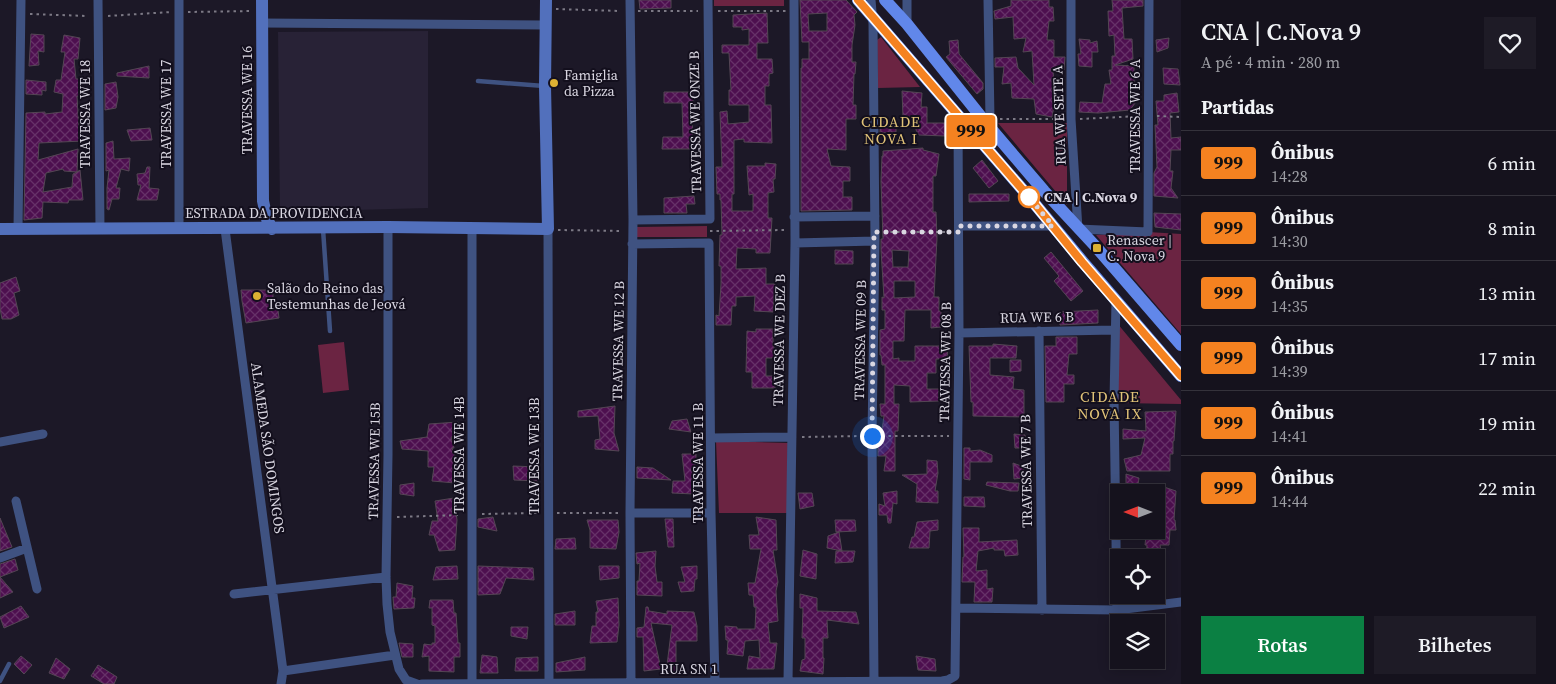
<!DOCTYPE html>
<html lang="pt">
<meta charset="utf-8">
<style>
body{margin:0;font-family:"Source Serif 4",serif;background:#1e1b26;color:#f1f3f6;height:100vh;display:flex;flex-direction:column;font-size:19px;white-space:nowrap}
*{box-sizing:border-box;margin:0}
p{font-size:16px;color:#9d9ea4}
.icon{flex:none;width:28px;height:28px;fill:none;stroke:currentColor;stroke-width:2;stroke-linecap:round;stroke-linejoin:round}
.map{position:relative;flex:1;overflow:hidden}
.details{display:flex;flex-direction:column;background:#15121d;width:375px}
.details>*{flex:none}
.badge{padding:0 10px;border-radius:4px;font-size:18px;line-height:32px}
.needle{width:32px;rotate:270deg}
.controls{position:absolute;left:1110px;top:484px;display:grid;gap:10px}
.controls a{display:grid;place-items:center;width:55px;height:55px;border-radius:0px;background:#15121d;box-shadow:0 2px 12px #0003,0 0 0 1px #34323b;font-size:25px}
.you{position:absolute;width:25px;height:25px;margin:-12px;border:4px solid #fff;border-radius:50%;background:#1a73e8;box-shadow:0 0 0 8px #1a73e833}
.map>.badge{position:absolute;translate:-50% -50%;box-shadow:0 0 0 2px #fff}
h2{padding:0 20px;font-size:19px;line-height:45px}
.round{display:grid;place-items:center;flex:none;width:52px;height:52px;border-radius:0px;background:#1e1b26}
.summary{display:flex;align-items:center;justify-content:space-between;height:85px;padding:0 20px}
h1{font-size:24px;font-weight:600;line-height:38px}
.primary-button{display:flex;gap:10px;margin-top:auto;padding:10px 20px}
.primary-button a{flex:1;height:58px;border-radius:0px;background:#0b8043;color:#fff;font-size:20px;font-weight:600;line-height:58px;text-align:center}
.primary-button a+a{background:#1e1b26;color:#f1f3f6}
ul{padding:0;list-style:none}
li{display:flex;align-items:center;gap:15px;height:65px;padding:0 20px;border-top:1px solid #34323b}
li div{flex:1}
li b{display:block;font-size:19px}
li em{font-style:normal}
li .badge{min-width:55px;font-weight:700;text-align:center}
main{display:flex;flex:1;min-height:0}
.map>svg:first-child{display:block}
.built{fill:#282236}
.green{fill:#6b2442}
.building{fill:url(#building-cross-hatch);stroke:#544654;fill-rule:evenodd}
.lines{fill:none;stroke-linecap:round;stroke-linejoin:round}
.path{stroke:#7c7985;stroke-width:2;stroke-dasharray:2.5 4;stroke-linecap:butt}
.lane{stroke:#3f5281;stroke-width:4.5}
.street{stroke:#3f5281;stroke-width:9}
.secondary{stroke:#5270bc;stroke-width:12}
.primary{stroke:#6187ea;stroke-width:12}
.line-casing{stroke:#fff;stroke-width:11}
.line{stroke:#f58220;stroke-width:8}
.walk{stroke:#dad7e2;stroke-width:5;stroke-dasharray:0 9}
.poi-dot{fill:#ddb133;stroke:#130f1d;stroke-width:2}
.stop-dot{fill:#fff;stroke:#f58220;stroke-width:2.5}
.labels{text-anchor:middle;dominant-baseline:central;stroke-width:4;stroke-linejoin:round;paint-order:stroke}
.poi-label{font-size:14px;fill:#dad7e2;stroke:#130f1d;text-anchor:start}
.street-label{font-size:14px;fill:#dad7e2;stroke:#130f1d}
.stop-label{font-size:14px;font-weight:bold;fill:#dad7e2;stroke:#130f1d;text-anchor:start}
.neighbourhood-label{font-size:15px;letter-spacing:1px;fill:#e1c378;stroke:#130f1d}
</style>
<main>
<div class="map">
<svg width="1181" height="684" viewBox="0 0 1181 684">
<defs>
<pattern id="building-cross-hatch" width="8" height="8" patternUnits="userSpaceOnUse" patternTransform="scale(1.25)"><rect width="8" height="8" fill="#4d0f4f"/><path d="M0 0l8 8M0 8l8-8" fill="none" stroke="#663168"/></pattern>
</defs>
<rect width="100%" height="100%" fill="#1c1827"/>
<path class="built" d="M 428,31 L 428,208 L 280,212 L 278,32 Z"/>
<path class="green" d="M 714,0 L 784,0 L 784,6 L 714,6 Z
M 881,37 L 920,87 L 878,88 L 877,40 Z
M 998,123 L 1067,123 L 1067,205 Z
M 707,226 L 707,237 L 636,237 L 636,227 Z
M 1148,232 L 1181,234 L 1181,334 L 1096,235 Z
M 1117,323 L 1181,400 L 1181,404 L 1117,403 Z
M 344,342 L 349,390 L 323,393 L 318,345 Z
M 716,441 L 788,443 L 787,513 L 719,513 Z"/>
<path class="building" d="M 639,0 L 671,0 L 671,8 L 640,9 Z
M 800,0 L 846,0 L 857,12 L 854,15 L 855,25 L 852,45 L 852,62 L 856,62 L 855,74 L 854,74 L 853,105 L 856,105 L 856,119 L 846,119 L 846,150 L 827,149 L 831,166 L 850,167 L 850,181 L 843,181 L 843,197 L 852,197 L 852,210 L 801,211 L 801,68 L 802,68 L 802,59 L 809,59 L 809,42 L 802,42 ZM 827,13 L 827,31 L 809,31 L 808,14 Z
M 1011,0 L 1049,0 L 1049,7 L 1053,7 L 1054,21 L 1049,21 L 1047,40 L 1054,40 L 1054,57 L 1065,57 L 1064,70 L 1053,70 L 1055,100 L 1052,117 L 1036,114 L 1034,99 L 1012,98 L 1011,83 L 1002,84 L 1004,67 L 995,67 L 995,58 L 1016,57 L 1018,68 L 1034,85 L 1032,51 L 1023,52 L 1026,38 L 1014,39 L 1013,17 L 995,19 L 994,11 L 1011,6 Z
M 1112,0 L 1143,0 L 1143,6 L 1122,8 L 1124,39 L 1132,39 L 1133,59 L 1115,65 L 1134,66 L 1134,83 L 1132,83 L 1131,99 L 1138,99 L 1130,110 L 1098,113 L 1079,112 L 1080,102 L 1102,103 L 1105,84 L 1111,84 L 1109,70 L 1112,70 L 1112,56 L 1115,56 L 1114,35 L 1109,36 L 1108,11 L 1113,11 Z
M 767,13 L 768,43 L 757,43 L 757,59 L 772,59 L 773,73 L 769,74 L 769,86 L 765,86 L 765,105 L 771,105 L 772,143 L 744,142 L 744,139 L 734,140 L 734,194 L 732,194 L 732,211 L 753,211 L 753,194 L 749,195 L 747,166 L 765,166 L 765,163 L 776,164 L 775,179 L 773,179 L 774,192 L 768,193 L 768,218 L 772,218 L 770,253 L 756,253 L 756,249 L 737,248 L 736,269 L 766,268 L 766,284 L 775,284 L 773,312 L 754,311 L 755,296 L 736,297 L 736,306 L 732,306 L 731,325 L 716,325 L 716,315 L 719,316 L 721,284 L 721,266 L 719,266 L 720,235 L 722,235 L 721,200 L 720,200 L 720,194 L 717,194 L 716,167 L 722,167 L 720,112 L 727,111 L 728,124 L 749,122 L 749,105 L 729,105 L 729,90 L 731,90 L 729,53 L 722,53 L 722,45 L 749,45 L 749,29 L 742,30 L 742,27 L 733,27 L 733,15 Z
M 31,34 L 44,35 L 44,52 L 38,51 L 39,65 L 29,66 Z
M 64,35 L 80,38 L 78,59 L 74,59 L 76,79 L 82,79 L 82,97 L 77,96 L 79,129 L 82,128 L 83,141 L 39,143 L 38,160 L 78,149 L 77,172 L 80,170 L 83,200 L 69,200 L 68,203 L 43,202 L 42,218 L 24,220 L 26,113 L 45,112 L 45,114 L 62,112 L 63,94 L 54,92 L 56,80 L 61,80 L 65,52 L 61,52 ZM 63,169 L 64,171 L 77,172 L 73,174 L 72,187 L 43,192 L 46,173 Z
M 1169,38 L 1168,48 L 1157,52 L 1156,40 Z
M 1079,39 L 1090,40 L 1090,43 L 1097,41 L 1098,52 L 1092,52 L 1092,67 L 1079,66 L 1078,54 L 1081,54 Z
M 958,40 L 959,54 L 983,83 L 983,89 L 977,94 L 946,57 L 950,54 L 949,41 Z
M 149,66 L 149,78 L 117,76 L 117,73 Z
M 1163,68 L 1178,69 L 1180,85 L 1164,84 Z
M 26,80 L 46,82 L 46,91 L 42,90 L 42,95 L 26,94 Z
M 116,82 L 118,97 L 116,108 L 105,110 L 105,84 Z
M 902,91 L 922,93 L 921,107 L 927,107 L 927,123 L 945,123 L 945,136 L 919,135 L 916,130 L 917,116 L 903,117 Z
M 664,92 L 693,92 L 693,104 L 692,104 L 693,149 L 662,149 L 663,137 L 683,137 L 682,103 L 664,103 Z
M 1177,93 L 1179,112 L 1170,113 L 1171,138 L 1181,137 L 1181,150 L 1171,150 L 1170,171 L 1173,171 L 1171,188 L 1178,198 L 1154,196 L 1154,173 L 1157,167 L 1155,125 L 1158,125 L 1156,101 L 1164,101 L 1164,95 Z
M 896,121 L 896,132 L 880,133 L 880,122 Z
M 150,128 L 152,140 L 131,141 L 127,130 Z
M 113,141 L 114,159 L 130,158 L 129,171 L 121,169 L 116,188 L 120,188 L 119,199 L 112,199 L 109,210 L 107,209 L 107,188 L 109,170 L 106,171 L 106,143 Z
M 923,148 L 923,150 L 939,154 L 936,176 L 933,176 L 933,212 L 936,212 L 937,238 L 934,297 L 939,297 L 939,311 L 941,311 L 941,327 L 931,328 L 931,310 L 905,310 L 904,341 L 893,341 L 893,359 L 899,358 L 899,361 L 915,361 L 915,346 L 948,346 L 947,359 L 936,359 L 936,373 L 927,373 L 927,389 L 939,389 L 939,401 L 910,402 L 910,386 L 894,385 L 894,404 L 899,404 L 898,431 L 895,431 L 895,471 L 884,471 L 886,456 L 878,456 L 878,444 L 880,444 L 884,416 L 881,416 L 880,404 L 885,404 L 885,365 L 882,365 L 881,355 L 880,355 L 880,330 L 885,329 L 885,310 L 882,310 L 882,297 L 884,298 L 881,250 L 881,239 L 883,239 L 881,181 L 882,156 L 883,156 L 883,151 ZM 892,250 L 909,251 L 908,267 L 893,267 ZM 894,281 L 915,281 L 915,297 L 894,298 Z
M 982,160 L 998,181 L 989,188 L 973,168 Z
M 147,167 L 150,167 L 149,188 L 159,189 L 157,200 L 137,200 L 141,185 L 138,185 L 137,174 L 145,173 Z
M 969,194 L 1009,194 L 1009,201 L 969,202 Z
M 694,196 L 695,204 L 686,204 L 687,213 L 664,213 L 664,198 Z
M 1154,213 L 1181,214 L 1181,230 L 1155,227 Z
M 835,250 L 853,251 L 853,264 L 835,264 Z
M 1051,252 L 1083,291 L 1071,301 L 1054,281 L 1059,276 L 1044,258 Z
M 16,277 L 20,291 L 14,293 L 19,315 L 11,319 L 2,319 L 0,308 L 0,283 Z
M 241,290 L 273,290 L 273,303 L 277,302 L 279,318 L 246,323 L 242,301 Z
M 1098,310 L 1098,323 L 1060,325 L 1059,312 Z
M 756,329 L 773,329 L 773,346 L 774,346 L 774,358 L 766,358 L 766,376 L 775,376 L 775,388 L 752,388 L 752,372 L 746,372 L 747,331 L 756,332 Z
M 1056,337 L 1077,337 L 1077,354 L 1069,354 L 1067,375 L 1074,375 L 1074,384 L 1064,384 L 1064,402 L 1046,402 L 1045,346 L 1056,346 Z
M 993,344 L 1017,346 L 1016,358 L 990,358 L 990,375 L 1014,377 L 1013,389 L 1024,390 L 1024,417 L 973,416 L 973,402 L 971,402 L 969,346 L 993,346 Z
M 1010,360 L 1021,360 L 1021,371 L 1010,372 Z
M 615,406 L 614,433 L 619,451 L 595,449 L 595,440 L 600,439 L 598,416 L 578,417 L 578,411 Z
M 1176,411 L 1174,441 L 1173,441 L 1173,454 L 1170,454 L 1170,471 L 1127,471 L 1124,459 L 1141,455 L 1145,438 L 1123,439 L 1123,429 L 1146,431 L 1145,412 Z
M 687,419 L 691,432 L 669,429 L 672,421 Z
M 458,422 L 456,432 L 457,437 L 451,437 L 454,448 L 452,448 L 459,467 L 455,483 L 432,481 L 434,467 L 428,467 L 428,451 L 402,449 L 400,441 L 427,437 L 429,424 Z
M 1014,434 L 1025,435 L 1025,448 L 1015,448 Z
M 964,448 L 970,448 L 970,451 L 980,450 L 992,455 L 992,462 L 970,462 L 970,480 L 964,479 Z
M 682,454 L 696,454 L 696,481 L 694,494 L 672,493 L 673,481 L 685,481 Z
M 927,460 L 937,461 L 938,473 L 935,491 L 938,491 L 938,503 L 916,502 L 917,484 L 902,475 L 927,474 Z
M 1013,463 L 1024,467 L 1023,478 L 1014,479 Z
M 513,466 L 538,467 L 538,481 L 514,480 Z
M 637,467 L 653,468 L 671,480 L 637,478 Z
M 1126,474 L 1139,478 L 1137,492 L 1124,492 L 1126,488 Z
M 987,482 L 1019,483 L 1018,491 L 1010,491 L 986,485 Z
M 414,483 L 414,496 L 400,494 L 400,485 Z
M 1164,487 L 1176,491 L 1174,520 L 1175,520 L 1176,530 L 1170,530 L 1169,545 L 1160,545 L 1162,558 L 1146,558 L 1147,545 L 1145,545 L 1146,535 L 1154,534 L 1154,530 L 1156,530 L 1156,502 L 1158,502 Z
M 897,491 L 897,504 L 893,503 L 891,523 L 888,523 L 887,515 L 879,515 L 879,504 L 885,506 L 883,493 Z
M 798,493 L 812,493 L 814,506 L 800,509 Z
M 964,497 L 984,497 L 985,507 L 964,506 Z
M 454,498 L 457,520 L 455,550 L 439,551 L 434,535 L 429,535 L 432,521 L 438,521 L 435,501 Z
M 493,517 L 497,531 L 478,527 L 478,519 Z
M 756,517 L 776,520 L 777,550 L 773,550 L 778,582 L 776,591 L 778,621 L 768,623 L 770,643 L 777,643 L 774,669 L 747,669 L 749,656 L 760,658 L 759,640 L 745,641 L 743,656 L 727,654 L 728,640 L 726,640 L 725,626 L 737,627 L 737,629 L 755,629 L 756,607 L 754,607 L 753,595 L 749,595 L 748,583 L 755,583 L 761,549 L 750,549 L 749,535 L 759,535 Z
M 0,518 L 12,547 L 0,551 Z
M 665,519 L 673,519 L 674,547 L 668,547 Z
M 587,520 L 618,520 L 619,532 L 616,549 L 590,548 L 590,530 Z
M 835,520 L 855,520 L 856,531 L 836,532 Z
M 938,520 L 938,530 L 930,531 L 929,548 L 909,548 L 912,537 L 914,537 L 917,522 Z
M 963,528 L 979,528 L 979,542 L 1017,540 L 1018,555 L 1005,556 L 1004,550 L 994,550 L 994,548 L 978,551 L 976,571 L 987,570 L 987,589 L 993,588 L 992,602 L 974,602 L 975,582 L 962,582 L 963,557 L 964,557 Z
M 839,532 L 842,551 L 827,548 L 828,536 Z
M 575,538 L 576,549 L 555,549 L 556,539 Z
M 803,550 L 817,554 L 816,579 L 800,576 Z
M 656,551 L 655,566 L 657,582 L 662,582 L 662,596 L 637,595 L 637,581 L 639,581 L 640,563 L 637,564 L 636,553 Z
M 836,551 L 855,551 L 853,562 L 835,563 Z
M 15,559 L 18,570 L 0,577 L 0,564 Z
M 457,566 L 458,579 L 433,580 L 436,567 Z
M 478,566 L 533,568 L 534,580 L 506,578 L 500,594 L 478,595 Z
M 599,566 L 619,566 L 619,578 L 600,580 Z
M 697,566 L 697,579 L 695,579 L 694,591 L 681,592 L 678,582 L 685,582 L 681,567 Z
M 0,577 L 13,592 L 0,598 Z
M 397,583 L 413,586 L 412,598 L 415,598 L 414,608 L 394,609 L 393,597 L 396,597 Z
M 800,594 L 817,598 L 817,611 L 856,612 L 859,624 L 827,620 L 828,638 L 823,638 L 823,658 L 824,658 L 823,674 L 800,671 L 802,660 L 805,659 L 805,638 L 802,638 L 803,608 L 800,608 Z
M 618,598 L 619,625 L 617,642 L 590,643 L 592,626 L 596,626 L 596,612 L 598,612 L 596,601 Z
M 430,600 L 453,600 L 454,613 L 456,613 L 458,643 L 460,643 L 460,657 L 454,657 L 454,672 L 429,671 L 429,656 L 422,657 L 424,644 L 432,645 L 432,643 L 435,643 L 435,626 L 432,625 L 432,608 L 429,608 Z
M 21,606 L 29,617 L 4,628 L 0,617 Z
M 646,607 L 648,607 L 649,611 L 667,614 L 667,611 L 694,612 L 697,626 L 697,641 L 676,641 L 676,674 L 666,673 L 672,625 L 651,623 L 661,669 L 644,671 L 643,637 L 637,637 L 637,628 L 644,627 Z
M 575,611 L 575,625 L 555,625 L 555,614 Z
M 511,627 L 528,627 L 527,639 L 511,636 Z
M 399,643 L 413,644 L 413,657 L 402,657 Z
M 482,655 L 497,657 L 498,673 L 480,673 Z
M 21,656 L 32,665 L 24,674 L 14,664 Z
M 916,656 L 935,659 L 936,671 L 918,670 Z
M 538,657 L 538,671 L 515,671 L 516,658 Z
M 585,657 L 585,670 L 556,672 L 556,663 Z
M 56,658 L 70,669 L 64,679 L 49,673 Z
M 98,665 L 117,677 L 114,684 L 104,684 L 91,676 Z"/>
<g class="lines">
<path class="path" d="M 556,9 L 621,11
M 638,11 L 698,11
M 718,11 L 786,11
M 188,12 L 251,11
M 30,14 L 88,16
M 108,16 L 171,12
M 1157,116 L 1181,117
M 1000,119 L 1062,119
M 1080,119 L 1140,116
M 558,230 L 623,231
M 710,231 L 785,230
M 884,232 L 950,232
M 882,436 L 949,436
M 802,437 L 862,436
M 557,513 L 620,513
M 482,514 L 540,513
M 397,517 L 462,515"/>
<path class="lane" d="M 478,81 L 544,86
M 323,229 L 330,331
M 0,681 L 9,664"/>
<path class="street" d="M 98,0 L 100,229
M 630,0 L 633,220 L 630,513 L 631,683
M 871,0 L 873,24 L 875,241 L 872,436 L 874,681
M 907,0 L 907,24
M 1071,0 L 1071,119 L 1078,229 L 1148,232 L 1149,0
M 262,23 L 545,25
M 986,123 L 990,119 L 988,0
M 794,217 L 875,216
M 633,220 L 710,219 L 708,0
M 960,226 L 1053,226
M 388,227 L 388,455 L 386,577 L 387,604 L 390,632 L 399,669 L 406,680 L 417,684
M 179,228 L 179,0
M 472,228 L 472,683
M 18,229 L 21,0
M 225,229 L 283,671 L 281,684
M 548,229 L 549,682
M 795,243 L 875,241
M 632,244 L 709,243 L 711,513 L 715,682
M 1116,301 L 1114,400 L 1117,610
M 1039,331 L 1042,610
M 959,333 L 1114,330
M 711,438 L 792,437
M 0,442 L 43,434
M 16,501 L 37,589
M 630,513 L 711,513
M 0,558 L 27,548
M 234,594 L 386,577
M 956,608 L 1117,610 L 1181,602
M 283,671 L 395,655
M 788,681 L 795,243 L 794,0
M 422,684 L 942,681 L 948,680 L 955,676 L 959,333 L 958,117"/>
<path class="secondary" d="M 262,0 L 263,201 L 267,219 L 272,229
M 0,229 L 388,227 L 548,229 L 545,86 L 546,0"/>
<path class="primary" d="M 858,0 L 1029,197 L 1083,262 L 1181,376
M 885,0 L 907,24 L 986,123 L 1044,191 L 1097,248 L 1181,345"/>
</g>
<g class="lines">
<g class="line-casing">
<path id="line" d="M 858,0 L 1029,197 L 1082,262 L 1181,376"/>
</g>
<use href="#line" class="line"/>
<path class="walk" d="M 872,436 L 874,232 L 960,232 L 960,226 L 1053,226 L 1029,197"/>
</g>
<g class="poi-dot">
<circle cx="554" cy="83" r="5"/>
<rect x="1092" y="243" width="10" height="10" rx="2.5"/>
<circle cx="257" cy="296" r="5"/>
</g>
<circle class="stop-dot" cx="1029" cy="197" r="10"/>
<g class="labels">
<g class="poi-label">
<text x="564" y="75">Famiglia<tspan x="564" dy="16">da Pizza</tspan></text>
<text x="1107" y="240">Renascer |<tspan x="1107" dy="16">C. Nova 9</tspan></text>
<text x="267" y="288">Salão do Reino das<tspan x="267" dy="16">Testemunhas de Jeová</tspan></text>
</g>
<g class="street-label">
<text transform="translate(247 100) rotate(-90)">TRAVESSA WE 16</text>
<text transform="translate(85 114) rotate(-90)">TRAVESSA WE 18</text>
<text transform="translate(166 114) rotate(-90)">TRAVESSA WE 17</text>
<text transform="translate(1059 115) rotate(-92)">RUA WE SETE A</text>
<text transform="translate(1135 116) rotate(-90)">TRAVESSA WE 6 A</text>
<text transform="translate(695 122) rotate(-91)">TRAVESSA WE ONZE B</text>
<text x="274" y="213">ESTRADA DA PROVIDENCIA</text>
<text transform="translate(1037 317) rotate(-1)">RUA WE 6 B</text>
<text transform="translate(779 340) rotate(-89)">TRAVESSA WE DEZ B</text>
<text transform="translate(860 340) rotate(-89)">TRAVESSA WE 09 B</text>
<text transform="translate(618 341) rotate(-89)">TRAVESSA WE 12 B</text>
<text transform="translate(945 362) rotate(-89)">TRAVESSA WE 08 B</text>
<text transform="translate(268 448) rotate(82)">ALAMEDA SÃO DOMINGOS</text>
<text transform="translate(459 455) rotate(-90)">TRAVESSA WE 14B</text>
<text transform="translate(534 456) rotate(-90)">TRAVESSA WE 13B</text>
<text transform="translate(374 461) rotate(-89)">TRAVESSA WE 15B</text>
<text transform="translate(698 463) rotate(-90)">TRAVESSA WE 11 B</text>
<text transform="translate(1026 471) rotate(-91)">TRAVESSA WE 7 B</text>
<text x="689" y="669">RUA SN 1</text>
</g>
<g class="stop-label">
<text x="1044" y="197">CNA | C.Nova 9</text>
</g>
<g class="neighbourhood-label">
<text x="891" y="121">CIDADE<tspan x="891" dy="17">NOVA I</tspan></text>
<text x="1110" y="396">CIDADE<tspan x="1110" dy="17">NOVA IX</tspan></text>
</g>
</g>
</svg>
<div class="controls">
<a><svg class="needle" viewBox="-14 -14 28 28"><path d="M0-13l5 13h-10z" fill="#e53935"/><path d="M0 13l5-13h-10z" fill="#9d9ea4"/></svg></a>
<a><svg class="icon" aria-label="locate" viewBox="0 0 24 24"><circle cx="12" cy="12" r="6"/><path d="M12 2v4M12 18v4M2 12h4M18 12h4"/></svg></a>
<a><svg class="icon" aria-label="layers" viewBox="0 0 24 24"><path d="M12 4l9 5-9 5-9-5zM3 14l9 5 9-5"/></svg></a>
</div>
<div class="you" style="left:872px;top:436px"></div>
<b class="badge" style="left:971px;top:131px;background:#f58220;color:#111">999</b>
</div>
<section class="details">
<div class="summary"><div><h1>CNA | C.Nova 9</h1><p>A pé · 4 min · 280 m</p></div><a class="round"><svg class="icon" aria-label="heart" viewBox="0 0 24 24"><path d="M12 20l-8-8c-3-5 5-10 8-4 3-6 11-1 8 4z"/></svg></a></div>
<h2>Partidas</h2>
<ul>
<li><span class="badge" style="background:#f58220;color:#111">999</span><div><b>Ônibus</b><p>14:28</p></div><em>6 min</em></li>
<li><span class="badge" style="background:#f58220;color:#111">999</span><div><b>Ônibus</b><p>14:30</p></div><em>8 min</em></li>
<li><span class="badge" style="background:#f58220;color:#111">999</span><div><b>Ônibus</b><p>14:35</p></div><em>13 min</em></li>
<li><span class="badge" style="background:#f58220;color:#111">999</span><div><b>Ônibus</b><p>14:39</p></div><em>17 min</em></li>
<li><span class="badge" style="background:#f58220;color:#111">999</span><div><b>Ônibus</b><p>14:41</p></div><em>19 min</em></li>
<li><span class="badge" style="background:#f58220;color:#111">999</span><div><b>Ônibus</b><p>14:44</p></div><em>22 min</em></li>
</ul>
<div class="primary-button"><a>Rotas</a><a>Bilhetes</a></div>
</section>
</main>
